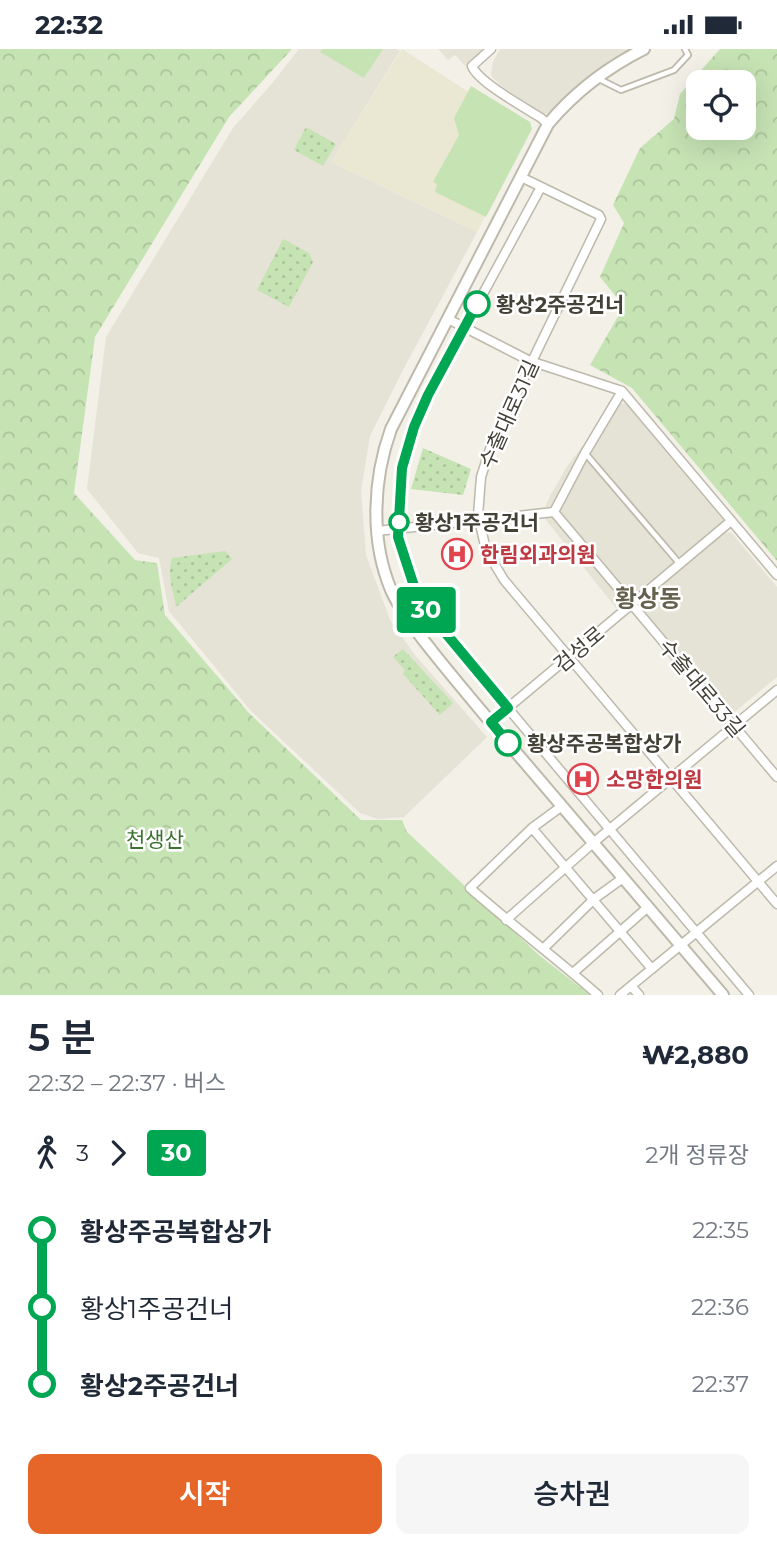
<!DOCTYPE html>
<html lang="ko">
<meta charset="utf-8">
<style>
body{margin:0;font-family:Montserrat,"Noto Sans KR",sans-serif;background:#f6f6f7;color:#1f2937;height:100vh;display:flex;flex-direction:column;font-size:26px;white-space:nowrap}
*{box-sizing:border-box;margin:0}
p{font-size:23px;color:#747a83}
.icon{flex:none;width:38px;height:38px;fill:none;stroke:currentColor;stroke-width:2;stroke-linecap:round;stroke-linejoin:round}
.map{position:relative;height:946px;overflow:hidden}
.details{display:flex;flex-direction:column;background:#fff;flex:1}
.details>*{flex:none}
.badge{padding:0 14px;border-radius:5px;font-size:24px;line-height:46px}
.buttons{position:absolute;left:686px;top:21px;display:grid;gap:14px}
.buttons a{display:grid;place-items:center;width:70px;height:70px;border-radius:14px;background:#fff;box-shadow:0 7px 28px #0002;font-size:35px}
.map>.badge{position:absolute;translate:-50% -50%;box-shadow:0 0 0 4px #fff}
.legs{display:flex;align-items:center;gap:10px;height:77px;padding:0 28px;font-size:23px}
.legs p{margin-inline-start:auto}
.overview{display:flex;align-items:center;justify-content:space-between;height:119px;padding:0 28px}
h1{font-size:38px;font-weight:600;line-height:52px}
.cta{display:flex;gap:14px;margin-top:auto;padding:14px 28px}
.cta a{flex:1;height:80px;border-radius:14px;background:#e6662a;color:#fff;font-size:28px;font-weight:600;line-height:80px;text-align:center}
.cta a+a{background:#f6f6f7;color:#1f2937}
ul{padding:0 28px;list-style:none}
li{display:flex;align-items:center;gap:24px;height:77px;font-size:26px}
li i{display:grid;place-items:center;width:10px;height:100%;margin:0 9px;background:currentColor}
li i::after{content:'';width:18px;height:18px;margin:-9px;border:5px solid;border-radius:50%;background:#fff}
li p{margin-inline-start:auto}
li:first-child i{background:linear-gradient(#0000 50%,currentColor 0)}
li:last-child i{background:linear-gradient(currentColor 50%,#0000 0)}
.status{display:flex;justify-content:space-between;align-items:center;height:49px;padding:0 35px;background:#fff;direction:ltr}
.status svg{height:19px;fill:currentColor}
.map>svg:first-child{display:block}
.residential{fill:#e5e3d6}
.education{fill:#eae7d2}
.grass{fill:#c6e3b4}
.forest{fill:url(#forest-crowns);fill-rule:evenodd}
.park{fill:url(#park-dots)}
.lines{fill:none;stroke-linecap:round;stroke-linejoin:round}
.service-casing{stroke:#bdb9ab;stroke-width:8}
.minor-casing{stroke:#bdb9ab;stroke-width:11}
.tertiary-casing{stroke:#bdb9ab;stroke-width:14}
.service{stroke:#fff;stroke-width:4.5}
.minor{stroke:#fff;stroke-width:8}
.tertiary{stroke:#fff;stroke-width:10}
.line-1-casing{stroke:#fff;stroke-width:16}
.line-1{stroke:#00a651;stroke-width:10}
.stop-1-dot{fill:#fff;stroke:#00a651;stroke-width:3.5}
.labels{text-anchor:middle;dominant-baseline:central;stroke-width:5;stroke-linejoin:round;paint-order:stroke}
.stop-label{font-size:21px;font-weight:bold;fill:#444137;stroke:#fff;text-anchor:start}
.street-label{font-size:21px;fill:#444137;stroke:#fff}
.health-label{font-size:21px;font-weight:bold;fill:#be3a42;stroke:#fff;text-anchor:start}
.park-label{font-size:21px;fill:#3d712f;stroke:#fff}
.quarter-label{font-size:24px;font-weight:bold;fill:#66614f;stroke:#fff}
</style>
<div class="status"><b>22:32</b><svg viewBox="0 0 49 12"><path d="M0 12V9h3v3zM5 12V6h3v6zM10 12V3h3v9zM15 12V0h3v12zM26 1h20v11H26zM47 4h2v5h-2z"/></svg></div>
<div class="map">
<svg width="777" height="946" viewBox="0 0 777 946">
<defs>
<pattern id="forest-crowns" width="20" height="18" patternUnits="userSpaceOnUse" patternTransform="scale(1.75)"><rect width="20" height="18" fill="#c6e3b4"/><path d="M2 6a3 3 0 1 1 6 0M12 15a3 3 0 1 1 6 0" fill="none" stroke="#abc49b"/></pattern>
<pattern id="park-dots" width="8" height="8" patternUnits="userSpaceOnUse" patternTransform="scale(1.75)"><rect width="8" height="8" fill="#c6e3b4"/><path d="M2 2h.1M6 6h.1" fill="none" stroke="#abc49b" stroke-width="1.8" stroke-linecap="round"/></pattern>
</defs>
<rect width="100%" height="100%" fill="#f2f0e7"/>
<path class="residential" d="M 299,0 L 396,0 L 400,2 L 331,113 L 477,183 L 402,323 L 370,387 L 361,442 L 366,506 L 390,571 L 415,606 L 487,688 L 404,768 L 378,770 L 360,764 L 251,662 L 169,562 L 159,509 L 138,504 L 87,440 L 106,288 L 233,79 L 274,32 Z
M 438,0 L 484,0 L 465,17 L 455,6 L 448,11 Z
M 500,0 L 630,0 L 552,64 L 543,65 L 503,38 L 493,29 L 491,25 L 493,13 Z
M 616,354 L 626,355 L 725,473 L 616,559 L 542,466 L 550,447 L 568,416 Z
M 731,483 L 777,538 L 777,628 L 732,665 L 722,664 L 633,555 L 725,484 Z"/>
<path class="education" d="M 402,0 L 526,80 L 507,124 L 477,183 L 331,113 Z"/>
<path class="grass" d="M 322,0 L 383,0 L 364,29 L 320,3 Z
M 471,37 L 530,73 L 532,80 L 486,168 L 435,143 L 437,135 L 433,133 L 459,86 L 454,69 Z"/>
<path class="forest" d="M 0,0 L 292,0 L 229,68 L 95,288 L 74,444 L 135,511 L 157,514 L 165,566 L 248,663 L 361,771 L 402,771 L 407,783 L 540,907 L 590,946 L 0,946 Z
M 720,0 L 777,0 L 777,512 L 632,339 L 590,316 L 624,257 L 600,228 L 624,174 L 613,156 L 640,99 L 674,70 L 680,45 ZM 744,33 L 744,79 L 698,79 L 698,33 Z"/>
<path class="park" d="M 306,78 L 336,95 L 323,117 L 294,101 Z
M 283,190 L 309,204 L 313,213 L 289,258 L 257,241 Z
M 423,399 L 471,420 L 463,446 L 411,440 Z
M 225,502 L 232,510 L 176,558 C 173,542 167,525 172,509 Z
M 403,600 L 453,654 L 440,666 L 403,625 L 405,621 L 393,608 Z"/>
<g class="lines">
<g class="service-casing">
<path id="service" d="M 597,29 L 621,41 L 674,21 L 688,6 L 685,0
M 585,404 L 679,514"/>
</g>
<g class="minor-casing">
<path id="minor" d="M 491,0 L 472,17 C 478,33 524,58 541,69 L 548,75
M 521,128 L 599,166 L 601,170 L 491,397 L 481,428 L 478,466 L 486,501 L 504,531 L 777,855
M 541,138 L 428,346 L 414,378 L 402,419 L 398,488 L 413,534 L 423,557 L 443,582 L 749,946
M 448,270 L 530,312 L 622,342
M 622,342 L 777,526
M 554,463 L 777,728
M 554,463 L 585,404 L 622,342
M 377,482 L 554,463
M 491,673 L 731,472
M 562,757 L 532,779 L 470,839 C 512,876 556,909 598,946
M 532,779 L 652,920
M 506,871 L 593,794 L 777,641
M 543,900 L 594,850 L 623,829
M 573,924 L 648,858
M 631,937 L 639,946
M 620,946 L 777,817"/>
</g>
<g class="tertiary-casing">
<path id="tertiary" d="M 644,0 C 608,18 574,44 548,75 L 391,380 C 373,430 370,491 391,541 C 401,563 417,583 432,602 C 455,631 479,659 503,688 C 576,774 649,860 723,946"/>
</g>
<use href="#service" class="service"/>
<use href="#minor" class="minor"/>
<use href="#tertiary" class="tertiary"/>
</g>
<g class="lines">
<g class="line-1-casing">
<path id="line-1" d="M 477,255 L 428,346 L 414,378 L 402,419 L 398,488 L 413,534 L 423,557 L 508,659 L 491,673 L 508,694"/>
</g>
<use href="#line-1" class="line-1"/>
</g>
<defs>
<g id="hospital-ring" transform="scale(1.575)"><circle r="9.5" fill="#fff" stroke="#e0444e" stroke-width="1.5"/><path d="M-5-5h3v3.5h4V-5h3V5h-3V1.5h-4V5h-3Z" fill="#e0444e"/></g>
</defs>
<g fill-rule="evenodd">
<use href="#hospital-ring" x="457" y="505"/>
<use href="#hospital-ring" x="583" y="730"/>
</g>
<g class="stop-1-dot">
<circle cx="477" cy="255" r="12"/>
<circle cx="399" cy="473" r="9"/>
<circle cx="508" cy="694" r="12"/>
</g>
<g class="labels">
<g class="stop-label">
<text x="496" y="255">황상2주공건너</text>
<text x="415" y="473">황상1주공건너</text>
<text x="527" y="694">황상주공복합상가</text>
</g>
<g class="street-label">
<text transform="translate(509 365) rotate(-66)">수출대로31길</text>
<text transform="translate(579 600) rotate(-40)">검성로</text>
<text transform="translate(702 639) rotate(50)">수출대로33길</text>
</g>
<g class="health-label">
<text x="480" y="505">한림외과의원</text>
<text x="606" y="730">소망한의원</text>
</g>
<g class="park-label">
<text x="155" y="790">천생산</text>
</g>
<g class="quarter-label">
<text x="648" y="549">황상동</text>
</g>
</g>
</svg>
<div class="buttons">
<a><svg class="icon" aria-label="locate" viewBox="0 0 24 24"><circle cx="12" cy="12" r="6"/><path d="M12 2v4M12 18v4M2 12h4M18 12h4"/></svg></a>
</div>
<b class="badge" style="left:426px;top:561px;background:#00a651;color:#fff">30</b>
</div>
<section class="details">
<div class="overview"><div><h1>5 분</h1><p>22:32 – 22:37 · 버스</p></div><b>₩2,880</b></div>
<div class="legs"><svg class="icon" aria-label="walk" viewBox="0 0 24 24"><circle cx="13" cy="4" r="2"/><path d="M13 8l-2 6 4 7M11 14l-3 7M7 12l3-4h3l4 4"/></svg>3<svg class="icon" aria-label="forward" viewBox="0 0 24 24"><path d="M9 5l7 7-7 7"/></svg><b class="badge" style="background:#00a651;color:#fff">30</b><p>2개 정류장</p></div>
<ul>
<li><i style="color:#00a651"></i><b>황상주공복합상가</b><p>22:35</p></li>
<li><i style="color:#00a651"></i><span>황상1주공건너</span><p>22:36</p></li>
<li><i style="color:#00a651"></i><b>황상2주공건너</b><p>22:37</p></li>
</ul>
<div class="cta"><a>시작</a><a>승차권</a></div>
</section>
